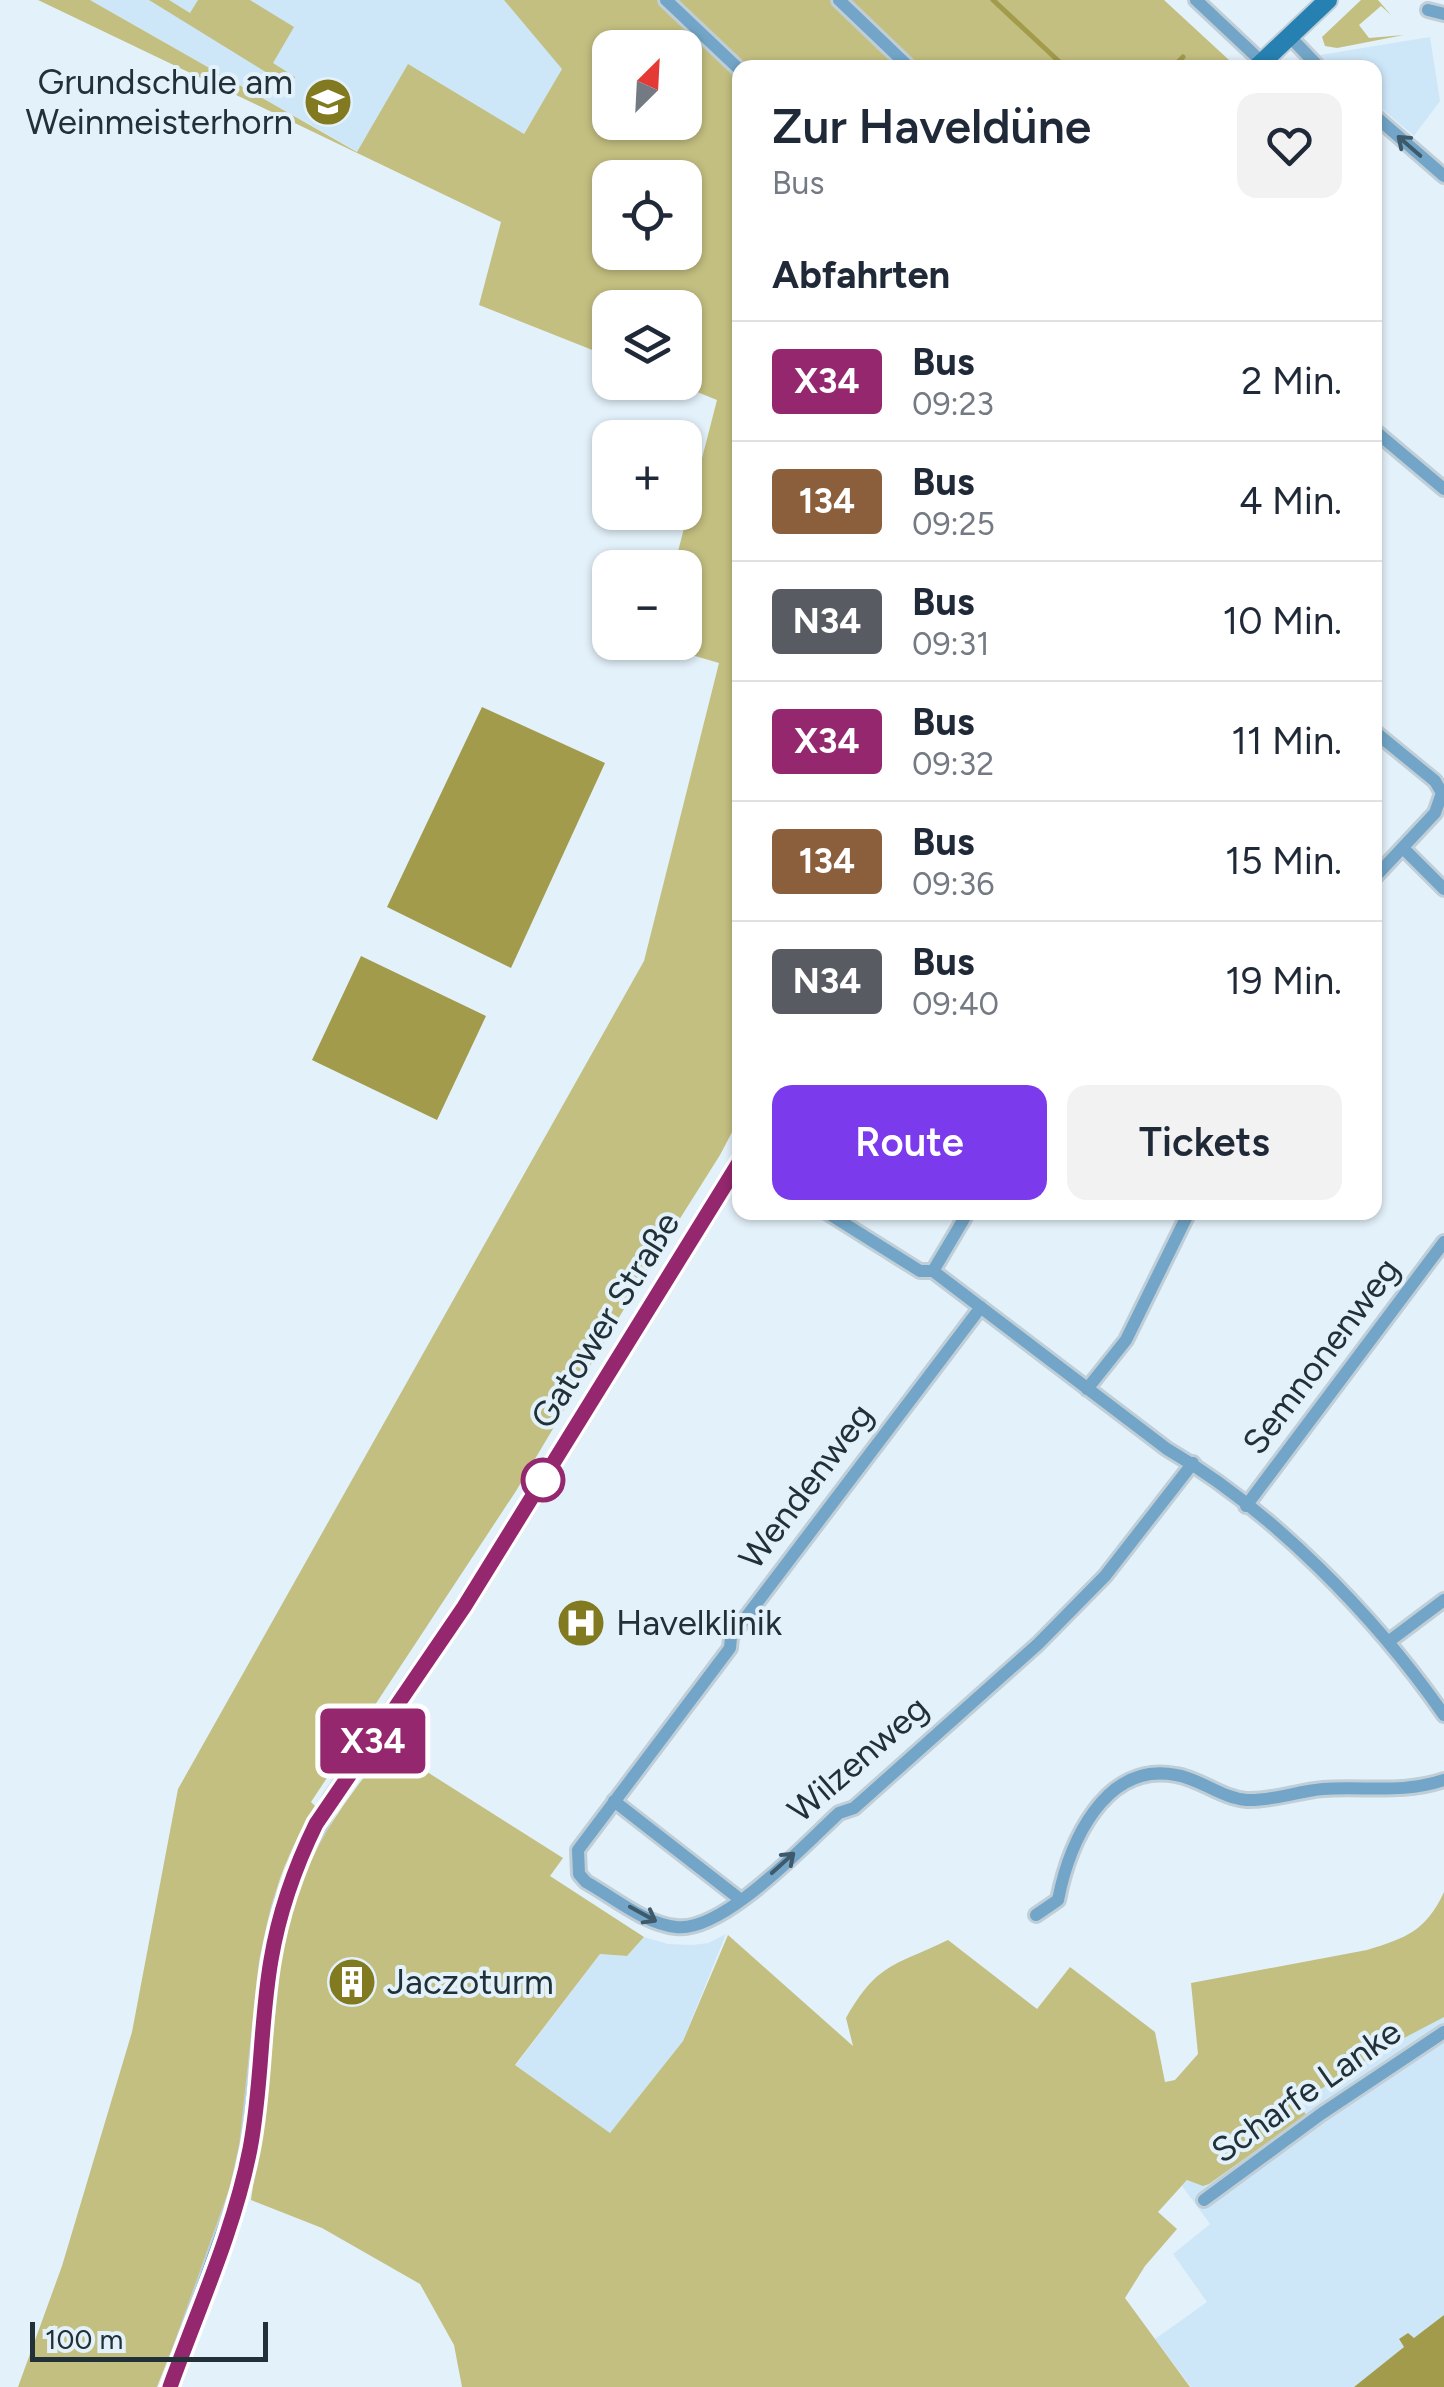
<!DOCTYPE html>
<html lang="de">
<meta charset="utf-8">
<style>
body{margin:0;font-family:Figtree,sans-serif;background:#f2f2f3;color:#1f2937;height:100vh;display:flex;flex-direction:column;font-size:38px;white-space:nowrap}
*{box-sizing:border-box;margin:0}
p{font-size:32px;color:#747a83}
.icon{flex:none;width:55px;height:55px;fill:none;stroke:currentColor;stroke-width:2;stroke-linecap:round;stroke-linejoin:round}
.map{position:relative;flex:1;overflow:hidden}
.drawer{position:absolute;left:732px;top:60px;width:650px;height:1160px;display:flex;flex-direction:column;background:#fff;border-radius:20px;box-shadow:0 2px 8px #0004}
.drawer>*{flex:none}
.badge{padding:0 20px;border-radius:8px;font-size:35px;line-height:65px}
.needle{width:65px;rotate:24deg}
.tools{position:absolute;left:592px;top:30px;display:grid;gap:20px}
.tools a{display:grid;place-items:center;width:110px;height:110px;border-radius:20px;background:#fff;box-shadow:0 2px 8px #0004;font-size:50px}
.scale{position:absolute;left:30px;bottom:25px;width:238px;box-sizing:border-box;padding-left:10px;border:5px solid #223038;border-top:0;font-size:28px;line-height:35px;white-space:nowrap;color:#223038;-webkit-text-stroke:8px #e3f1fa;paint-order:stroke}
.map>.badge{position:absolute;translate:-50% -50%;box-shadow:0 0 0 5px #fff}
h2{padding:0 40px;font-size:38px;line-height:90px}
.round{display:grid;place-items:center;flex:none;width:105px;height:105px;border-radius:20px;background:#f2f2f3}
.overview{display:flex;align-items:center;justify-content:space-between;height:170px;padding:0 40px}
h1{font-size:48px;font-weight:600;line-height:75px}
.primary-button{display:flex;gap:20px;margin-top:auto;padding:20px 40px}
.primary-button a{flex:1;height:115px;border-radius:20px;background:#7c3aed;color:#fff;font-size:40px;font-weight:600;line-height:115px;text-align:center}
.primary-button a+a{background:#f2f2f3;color:#1f2937}
ul{padding:0;list-style:none}
li{display:flex;align-items:center;gap:30px;height:120px;padding:0 40px;border-top:2px solid #e0e1e3}
li div{flex:1}
li b{display:block;font-size:38px}
li em{font-style:normal}
li .badge{min-width:110px;font-weight:700;text-align:center}
.map>svg:first-child{display:block}
.built{fill:#cee7f8}
.green{fill:#c3bf81;fill-rule:evenodd}
.water{fill:#a19b4b}
.lines{fill:none;stroke-linecap:round;stroke-linejoin:round}
.stream{stroke:#a19b4b;stroke-width:5}
.minor-casing{stroke:#c0ced7;stroke-width:18}
.secondary-casing{stroke:#c0ced7;stroke-width:22}
.minor{stroke:#72a5c7;stroke-width:12}
.secondary{stroke:#2680b1;stroke-width:18}
.oneway{stroke:#3e596a}
.line-casing{stroke:#fff;stroke-width:22}
.line{stroke:#95276e;stroke-width:15}
.stop-dot{fill:#fff;stroke:#95276e;stroke-width:5}
.labels{text-anchor:middle;dominant-baseline:central;stroke-width:8;stroke-linejoin:round;paint-order:stroke}
.poi-label{font-size:35px;fill:#223038;stroke:#e3f1fa;text-anchor:start}
.street-label{font-size:35px;fill:#223038;stroke:#e3f1fa}
</style>
<div class="map">
<svg width="1444" height="2387" viewBox="0 0 1444 2387">
<rect width="100%" height="100%" fill="#e3f1fa"/>
<path class="built" d="M 90,0 L 504,0 L 563,69 L 523,135 L 358,152 Z
M 1430,37 L 1440,101 L 1414,136 L 1375,103 L 1375,68 L 1334,67 L 1320,55 Z
M 726,1934 L 683,2041 L 610,2133 L 515,2066 L 600,1954 L 627,1956 L 644,1937 L 668,1944 L 692,1945 L 708,1943 Z
M 1444,1969 L 1444,2315 L 1414,2339 L 1399,2340 L 1404,2347 L 1354,2387 L 1191,2387 L 1155,2339 L 1207,2302 L 1173,2254 L 1210,2224 L 1182,2186 L 1220,2146 Z"/>
<path class="green" d="M 38,0 L 90,0 L 357,152 L 408,64 L 524,134 L 562,69 L 504,0 L 1164,0 L 1229,60 L 1225,68 L 740,68 L 740,1117 L 720,1155 L 640,1282 L 516,1491 L 311,1802 L 315,1806 C 300,1832 286,1859 277,1888 C 248,1975 258,2070 238,2158 C 221,2237 186,2312 157,2387 L 18,2387 L 62,2266 L 132,2032 L 178,1789 L 644,961 L 719,663 L 654,644 L 685,642 L 685,568 L 674,567 L 717,400 L 675,383 L 685,382 L 685,308 L 610,308 L 610,357 L 479,305 L 501,222 ZM 610,48 L 685,48 L 685,122 L 610,122 ZM 610,178 L 685,178 L 685,252 L 610,252 Z
M 149,0 L 169,0 L 190,13 L 198,0 L 250,0 L 294,27 L 273,63 L 295,77 L 290,87 Z
M 1361,0 L 1378,0 L 1391,15 L 1381,6 L 1359,25 L 1369,38 L 1404,35 L 1337,48 L 1325,46 L 1322,37 Z
M 394,1751 L 563,1858 L 550,1876 L 644,1937 L 627,1956 L 600,1954 L 515,2065 L 610,2133 L 683,2041 L 728,1935 L 853,2046 L 846,2018 C 878,1962 895,1966 948,1940 L 1037,2009 L 1070,1967 L 1155,2032 L 1165,2082 L 1175,2080 L 1198,2054 L 1191,1983 L 1367,1950 C 1406,1938 1426,1931 1444,1892 L 1444,2017 L 1385,2048 L 1299,2103 L 1306,2115 L 1209,2184 L 1203,2186 L 1187,2180 L 1158,2212 L 1177,2229 L 1145,2266 L 1125,2298 L 1190,2387 L 462,2387 L 454,2345 L 420,2284 L 322,2228 L 251,2200 C 256,2164 262,2128 265,2093 C 275,1987 279,1896 343,1806 C 359,1784 370,1765 394,1751 Z"/>
<path class="water" d="M 482,707 L 605,763 L 511,968 L 387,907 Z
M 361,956 L 486,1016 L 437,1120 L 312,1060 Z
M 1444,2315 L 1444,2387 L 1354,2387 L 1404,2347 L 1399,2339 L 1408,2333 L 1414,2338 Z"/>
<g class="lines">
<path class="stream" d="M 993,0 L 1066,68
M 1172,68 L 1183,57"/>
<g class="minor-casing">
<path id="minor" d="M 666,0 L 740,70
M 839,0 L 910,68
M 1196,0 L 1262,62
M 1428,10 L 1444,14
M 1290,37 L 1320,68
M 1375,116 L 1444,176
M 1375,431 L 1444,489
M 1375,732 L 1435,781 L 1442,793 L 1435,813 L 1375,877
M 1404,849 L 1444,889
M 826,1212 L 920,1271 L 933,1271 L 1167,1449 C 1272,1510 1375,1616 1444,1715
M 933,1271 L 968,1212
M 981,1307 L 731,1637 L 730,1648 L 578,1850 L 579,1874 L 586,1882 C 613,1897 645,1924 676,1927 C 723,1933 804,1845 839,1813 L 854,1808 L 1038,1644 L 1105,1576 L 1193,1463
M 1087,1389 L 1126,1340 L 1189,1212
M 1246,1506 L 1444,1242
M 1388,1642 L 1444,1600
M 614,1801 L 741,1900
M 1036,1915 L 1058,1900 C 1069,1844 1104,1761 1176,1775 C 1201,1779 1221,1798 1247,1800 C 1273,1801 1298,1791 1323,1789 C 1365,1786 1403,1794 1444,1780
M 1204,2200 L 1321,2114 L 1444,2032"/>
</g>
<g class="secondary-casing">
<path id="secondary" d="M 1256,68 L 1328,0
M 170,2387 L 240,2191 L 250,2146 L 270,1961 L 282,1907 L 302,1853 L 331,1801 L 464,1607 L 740,1161"/>
</g>
<use href="#minor" class="minor"/>
<use href="#secondary" class="secondary"/>
</g>
<defs><path id="oneway-shaft" d="M-6 0H5M1.5-3L5.5 0L1.5 3" fill="none" stroke-width="1.6" stroke-linecap="round" stroke-linejoin="round" transform="scale(2.5)"/></defs>
<g class="oneway">
<use href="#oneway-shaft" transform="translate(1409 146) rotate(-139)"/>
<use href="#oneway-shaft" transform="translate(783 1863) rotate(-42)"/>
<use href="#oneway-shaft" transform="translate(643 1914) rotate(29)"/>
</g>
<g class="lines">
<g class="line-casing">
<path id="line" d="M 170,2387 C 198,2309 234,2231 250,2149 C 262,2087 260,2023 271,1960 C 279,1912 295,1867 316,1824 L 464,1607 L 740,1161"/>
</g>
<use href="#line" class="line"/>
</g>
<defs>
<g id="school-disc" transform="scale(2.5)"><circle r="9.5" fill="#817a20" stroke="#e3f1fa"/><path d="M0-5L7-2L0 1L-7-2ZM-4 1L0 2.5L4 1V4Q0 6-4 4Z" fill="#fff"/></g>
<g id="hospital-disc" transform="scale(2.5)"><circle r="9.5" fill="#817a20" stroke="#e3f1fa"/><path d="M-5-5h3v3.5h4V-5h3V5h-3V1.5h-4V5h-3Z" fill="#fff"/></g>
<g id="building-disc" transform="scale(2.5)"><circle r="9.5" fill="#817a20" stroke="#e3f1fa"/><path d="M-4-6H4V6H1V3H-1V6H-4ZM-2.5-4.3h1.7v1.8h-1.7ZM.8-4.3h1.7v1.8H.8ZM-2.5-1h1.7V.8h-1.7ZM.8-1h1.7V.8H.8Z" fill="#fff"/></g>
</defs>
<g fill-rule="evenodd">
<use href="#school-disc" x="328" y="102"/>
<use href="#hospital-disc" x="581" y="1623"/>
<use href="#building-disc" x="352" y="1982"/>
</g>
<circle class="stop-dot" cx="543" cy="1480" r="20"/>
<g class="labels">
<g class="poi-label">
<text x="293" y="82" text-anchor="end">Grundschule am<tspan x="293" dy="40">Weinmeisterhorn</tspan></text>
<text x="616" y="1623">Havelklinik</text>
<text x="387" y="1982">Jaczoturm</text>
</g>
<g class="street-label">
<text transform="translate(605 1320) rotate(-58)">Gatower Straße</text>
<text transform="translate(1321 1356) rotate(-53)">Semnonenweg</text>
<text transform="translate(806 1486) rotate(-53)">Wendenweg</text>
<text transform="translate(858 1759) rotate(-41)">Wilzenweg</text>
<text transform="translate(1306 2091) rotate(-35)">Scharfe Lanke</text>
</g>
</g>
</svg>
<div class="tools">
<a><svg class="needle" viewBox="-14 -14 28 28"><path d="M0-13l5 13h-10z" fill="#e53935"/><path d="M0 13l5-13h-10z" fill="#747a83"/></svg></a>
<a><svg class="icon" aria-label="locate" viewBox="0 0 24 24"><circle cx="12" cy="12" r="6"/><path d="M12 2v4M12 18v4M2 12h4M18 12h4"/></svg></a>
<a><svg class="icon" aria-label="layers" viewBox="0 0 24 24"><path d="M12 4l9 5-9 5-9-5zM3 14l9 5 9-5"/></svg></a>
<a>+</a>
<a>−</a>
</div>
<div class="scale">100 m</div>
<b class="badge" style="left:373px;top:1741px;background:#95276e;color:#fff">X34</b>
<section class="drawer">
<div class="overview"><div><h1>Zur Haveldüne</h1><p>Bus</p></div><a class="round"><svg class="icon" aria-label="heart" viewBox="0 0 24 24"><path d="M12 20l-8-8c-3-5 5-10 8-4 3-6 11-1 8 4z"/></svg></a></div>
<h2>Abfahrten</h2>
<ul>
<li><span class="badge" style="background:#95276e;color:#fff">X34</span><div><b>Bus</b><p>09:23</p></div><em>2 Min.</em></li>
<li><span class="badge" style="background:#8b5e3c;color:#fff">134</span><div><b>Bus</b><p>09:25</p></div><em>4 Min.</em></li>
<li><span class="badge" style="background:#595b62;color:#fff">N34</span><div><b>Bus</b><p>09:31</p></div><em>10 Min.</em></li>
<li><span class="badge" style="background:#95276e;color:#fff">X34</span><div><b>Bus</b><p>09:32</p></div><em>11 Min.</em></li>
<li><span class="badge" style="background:#8b5e3c;color:#fff">134</span><div><b>Bus</b><p>09:36</p></div><em>15 Min.</em></li>
<li><span class="badge" style="background:#595b62;color:#fff">N34</span><div><b>Bus</b><p>09:40</p></div><em>19 Min.</em></li>
</ul>
<div class="primary-button"><a>Route</a><a>Tickets</a></div>
</section>
</div>
